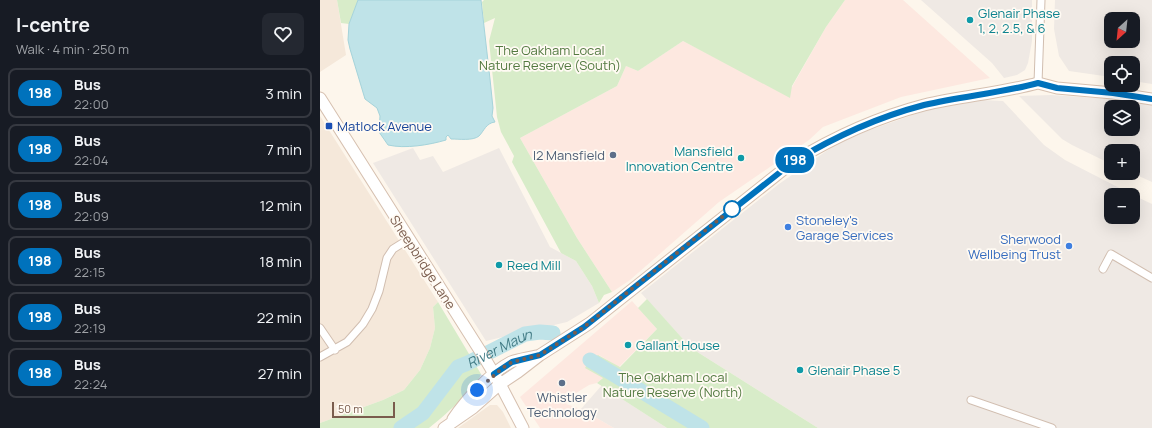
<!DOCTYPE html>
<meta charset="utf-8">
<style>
body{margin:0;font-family:Manrope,sans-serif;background:#242831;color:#f1f3f6;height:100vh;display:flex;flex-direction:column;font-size:15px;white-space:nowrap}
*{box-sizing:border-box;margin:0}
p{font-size:13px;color:#9ea1a6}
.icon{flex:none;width:22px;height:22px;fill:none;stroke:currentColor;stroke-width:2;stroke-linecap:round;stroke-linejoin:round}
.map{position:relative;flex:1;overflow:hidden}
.side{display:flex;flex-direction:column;background:#171b24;width:320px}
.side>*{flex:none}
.badge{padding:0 8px;border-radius:13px;font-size:14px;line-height:26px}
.needle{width:26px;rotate:207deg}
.buttons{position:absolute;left:784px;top:12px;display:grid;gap:8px}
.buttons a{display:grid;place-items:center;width:36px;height:36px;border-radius:8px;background:#171b24;box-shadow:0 4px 16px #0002;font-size:20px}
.scale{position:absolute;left:12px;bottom:10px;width:63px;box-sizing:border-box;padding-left:4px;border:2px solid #7a5c4d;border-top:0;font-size:11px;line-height:14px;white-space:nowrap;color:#7a5c4d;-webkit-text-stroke:3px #fffaf3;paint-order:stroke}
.you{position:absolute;width:20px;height:20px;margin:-10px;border:3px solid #fff;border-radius:50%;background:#1a73e8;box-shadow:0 0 0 6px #1a73e833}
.map>.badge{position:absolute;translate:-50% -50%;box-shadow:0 0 0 2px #fff}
.round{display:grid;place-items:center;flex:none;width:42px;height:42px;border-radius:8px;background:#242831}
.overview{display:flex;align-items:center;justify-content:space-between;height:68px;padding:0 16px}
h1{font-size:19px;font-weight:700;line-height:30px}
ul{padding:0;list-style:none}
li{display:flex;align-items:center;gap:12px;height:50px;margin:0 8px 6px;padding:0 8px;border:2px solid #363941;border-radius:8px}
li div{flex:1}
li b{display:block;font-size:15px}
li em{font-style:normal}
li .badge{min-width:44px;font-weight:700;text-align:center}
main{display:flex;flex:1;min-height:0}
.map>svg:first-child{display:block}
.residential{fill:#f5e8da}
.commercial{fill:#fde8e0}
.industrial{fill:#efe9e4;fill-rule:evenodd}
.green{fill:#d8ecc9}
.water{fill:#bfe3e8;stroke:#a5d3da}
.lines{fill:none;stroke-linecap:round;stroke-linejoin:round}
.river{stroke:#bfe3e8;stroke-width:15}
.street-casing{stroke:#d1beb0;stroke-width:9}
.secondary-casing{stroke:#d6c0b0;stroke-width:13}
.street{stroke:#fff;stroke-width:7}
.secondary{stroke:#fff;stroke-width:11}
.line-casing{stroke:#fff;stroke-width:9}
.line{stroke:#0072bc;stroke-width:6}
.walk{stroke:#7a5c4d;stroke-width:4;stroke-dasharray:0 7.2}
.culture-dot{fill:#0f9aa8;stroke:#fffaf3;stroke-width:1.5}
.transit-dot{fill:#1a4fb4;stroke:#fffaf3;stroke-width:1.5}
.service-dot{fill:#5c6f8a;stroke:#fffaf3;stroke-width:1.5}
.stop-dot{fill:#fff;stroke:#0072bc;stroke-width:2}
.shop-dot{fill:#3f7fe0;stroke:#fffaf3;stroke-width:1.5}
.labels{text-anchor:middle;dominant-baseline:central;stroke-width:3.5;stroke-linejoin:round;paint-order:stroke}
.culture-label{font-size:13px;fill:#0d838f;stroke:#fffaf3;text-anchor:start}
.park-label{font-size:13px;fill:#537a41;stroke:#fffaf3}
.transit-label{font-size:13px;fill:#164399;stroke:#fffaf3;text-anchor:start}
.service-label{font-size:13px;fill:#4e5e75;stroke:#fffaf3;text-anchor:end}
.shop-label{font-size:13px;fill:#366cbe;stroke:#fffaf3;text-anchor:start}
.street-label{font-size:13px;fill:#7a5c4d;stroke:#fffaf3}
.water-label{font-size:14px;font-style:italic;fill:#437c86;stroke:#fffaf3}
</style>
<main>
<section class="side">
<div class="overview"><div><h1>I-centre</h1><p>Walk · 4 min · 250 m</p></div><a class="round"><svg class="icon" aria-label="heart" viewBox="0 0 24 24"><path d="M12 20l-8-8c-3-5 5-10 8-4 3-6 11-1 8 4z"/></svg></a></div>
<ul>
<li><span class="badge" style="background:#0072bc;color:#fff">198</span><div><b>Bus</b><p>22:00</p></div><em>3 min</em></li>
<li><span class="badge" style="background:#0072bc;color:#fff">198</span><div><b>Bus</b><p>22:04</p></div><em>7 min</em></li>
<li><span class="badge" style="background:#0072bc;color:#fff">198</span><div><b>Bus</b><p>22:09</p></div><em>12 min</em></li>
<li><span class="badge" style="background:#0072bc;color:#fff">198</span><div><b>Bus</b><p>22:15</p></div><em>18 min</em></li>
<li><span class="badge" style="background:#0072bc;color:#fff">198</span><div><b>Bus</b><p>22:19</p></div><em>22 min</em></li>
<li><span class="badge" style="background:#0072bc;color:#fff">198</span><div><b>Bus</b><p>22:24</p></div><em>27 min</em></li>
</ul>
</section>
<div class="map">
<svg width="832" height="428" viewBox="0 0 832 428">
<rect width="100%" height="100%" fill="#fdf6ec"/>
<path class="residential" d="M 0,0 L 17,0 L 26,55 L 0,72 Z
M 0,116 L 118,302 L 113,307 L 115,328 L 110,348 L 100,370 L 84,390 L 63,400 L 0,423 Z
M 170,405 L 177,405 L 183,412 L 191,428 L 138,428 Z"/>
<path class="commercial" d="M 525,0 L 583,0 L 670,78 L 581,97 L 503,127 L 489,140 L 399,202 L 310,280 L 292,292 L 257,238 L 200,138 L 297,86 L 306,66 L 318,71 L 363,41 L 396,58 L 472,87 L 506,27 Z
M 312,301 L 337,329 L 299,367 L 279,355 L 283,378 L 277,383 L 269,385 L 248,398 L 246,404 L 261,409 L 294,428 L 220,428 L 200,397 Z"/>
<path class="industrial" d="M 601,0 L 712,0 L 712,41 L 708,63 L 705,70 L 697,75 L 684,78 L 672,63 Z
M 735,0 L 832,0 L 832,84 L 813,81 L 813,63 L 791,63 L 791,77 L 749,71 L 739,56 L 734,29 ZM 791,19 L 813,19 L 813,41 L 791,41 Z
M 731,95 L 791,99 L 832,105 L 832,182 L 812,173 L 813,173 L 813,151 L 791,151 L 791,164 L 752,145 L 742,139 L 699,96 ZM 791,107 L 813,107 L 813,129 L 791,129 Z
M 662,100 L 683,101 L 724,145 L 745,160 L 813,195 L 791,195 L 791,217 L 813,217 L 813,195 L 832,204 L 832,428 L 498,428 L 371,348 L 321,293 L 459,184 L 515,145 L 544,132 L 607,110 Z
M 93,148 L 100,160 L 113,156 L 123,172 L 179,148 L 230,247 L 256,261 L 272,286 L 279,303 L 247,322 L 166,341 L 53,163 Z
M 282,385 L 282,386 L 347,428 L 294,428 L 261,409 Z"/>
<path class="green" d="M 17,0 L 38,0 L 29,24 L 21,23 Z
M 164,0 L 525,0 L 506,27 L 472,86 L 470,98 L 363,41 L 318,71 L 306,66 L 297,86 L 200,138 L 257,238 L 292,292 L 284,295 L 279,303 L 272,286 L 256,261 L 241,253 L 192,162 L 194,156 L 181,132 L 177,117 L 169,41 L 175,18 L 164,23 L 162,2 Z
M 327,299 L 371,348 L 498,428 L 347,428 L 277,383 L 283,378 L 265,368 L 270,360 L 278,355 L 300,367 L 337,329 L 318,308 Z
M 118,302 L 161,374 C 158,386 121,419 109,428 L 0,428 L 0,423 L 63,400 L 84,390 L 100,370 L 110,348 L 115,328 L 113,307 Z"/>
<path class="water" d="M 38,0 L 161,0 L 170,79 L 173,108 L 172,116 L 175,122 C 166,123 164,131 159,136 C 153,141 139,139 131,139 L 128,135 L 126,137 L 126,140 C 109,145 85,149 68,145 L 59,132 L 60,116 L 57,108 L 45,99 L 30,49 L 28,40 L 29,24 Z"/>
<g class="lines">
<g class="river">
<path d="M 270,360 L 382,428"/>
<path id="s1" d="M 81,428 L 103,413 L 138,367 L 148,363 L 205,334 L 220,332 L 233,333"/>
</g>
<g class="street-casing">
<path id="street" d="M 718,83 L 721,0
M 783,269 L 791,254 L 832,278
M 0,328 L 15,350
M 0,357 L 27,342 L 43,324 L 52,309 L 59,291 L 67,258 L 73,249 L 89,239
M 651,400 L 732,428"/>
</g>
<g class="secondary-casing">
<path id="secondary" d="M 0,98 L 164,357 L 180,384 L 203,428
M 133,419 C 146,400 171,372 191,362 C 199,359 208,358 216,356
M 124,428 L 153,408 L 180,384 L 198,372 L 220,355 L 270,323 L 473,162 C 514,137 558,117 604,105 C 642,96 681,93 718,83 L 737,88 L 793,93 L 832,99"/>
</g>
<use href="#street" class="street"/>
<use href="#secondary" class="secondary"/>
</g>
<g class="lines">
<g class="line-casing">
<path id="line" d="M 174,374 L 192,362 L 220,355 L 264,327 L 473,162 C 514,137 558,117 604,105 C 642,96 681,93 718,83 L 737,88 L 793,93 L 832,99"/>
</g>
<use href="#line" class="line"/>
<path class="walk" d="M 157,390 L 184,367 L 192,362 L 220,355 L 264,327 L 412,209"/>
</g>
<g class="culture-dot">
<circle cx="650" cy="20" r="4"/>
<circle cx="421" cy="158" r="4"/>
<circle cx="179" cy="265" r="4"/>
<circle cx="308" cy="345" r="4"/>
<circle cx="480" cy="370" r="4"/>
</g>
<rect class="transit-dot" x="5" y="122" width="8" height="8" rx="2"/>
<g class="service-dot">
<circle cx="293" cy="155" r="4"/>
<circle cx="242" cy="383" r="4"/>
</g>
<circle class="stop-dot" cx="412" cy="209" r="8"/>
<g class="shop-dot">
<circle cx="468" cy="227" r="4"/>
<circle cx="749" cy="246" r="4"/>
</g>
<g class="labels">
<g class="culture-label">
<text x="658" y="13">Glenair Phase<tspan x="658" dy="15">1, 2, 2.5, &amp; 6</tspan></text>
<text x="413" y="151" text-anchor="end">Mansfield<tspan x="413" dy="15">Innovation Centre</tspan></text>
<text x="187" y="265">Reed Mill</text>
<text x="316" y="345">Gallant House</text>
<text x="488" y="370">Glenair Phase 5</text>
</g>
<g class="park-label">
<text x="230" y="50">The Oakham Local<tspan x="230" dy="15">Nature Reserve (South)</tspan></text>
<text x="353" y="377">The Oakham Local<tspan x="353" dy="15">Nature Reserve (North)</tspan></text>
</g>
<g class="transit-label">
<text x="17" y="126">Matlock Avenue</text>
</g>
<g class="service-label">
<text x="285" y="155">I2 Mansfield</text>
<text x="242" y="397" text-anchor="middle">Whistler<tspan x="242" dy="15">Technology</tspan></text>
</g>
<g class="shop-label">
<text x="476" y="220">Stoneley's<tspan x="476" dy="15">Garage Services</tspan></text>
<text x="741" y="239" text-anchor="end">Sherwood<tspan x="741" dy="15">Wellbeing Trust</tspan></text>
</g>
<g class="street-label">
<text transform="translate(103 262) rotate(57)">Sheepbridge Lane</text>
</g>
<g class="water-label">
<text stroke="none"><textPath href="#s1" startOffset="130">River Maun</textPath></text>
</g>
</g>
</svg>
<div class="buttons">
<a><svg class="needle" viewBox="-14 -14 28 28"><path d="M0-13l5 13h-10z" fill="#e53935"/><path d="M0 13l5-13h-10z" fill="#9ea1a6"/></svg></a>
<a><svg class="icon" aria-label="locate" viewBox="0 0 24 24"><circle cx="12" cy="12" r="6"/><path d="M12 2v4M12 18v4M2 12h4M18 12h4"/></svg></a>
<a><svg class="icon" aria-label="layers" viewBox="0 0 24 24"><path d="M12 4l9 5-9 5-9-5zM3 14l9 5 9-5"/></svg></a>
<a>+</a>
<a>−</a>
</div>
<div class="scale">50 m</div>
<div class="you" style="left:157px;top:390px"></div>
<b class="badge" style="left:475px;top:160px;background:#0072bc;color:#fff">198</b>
</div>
</main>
